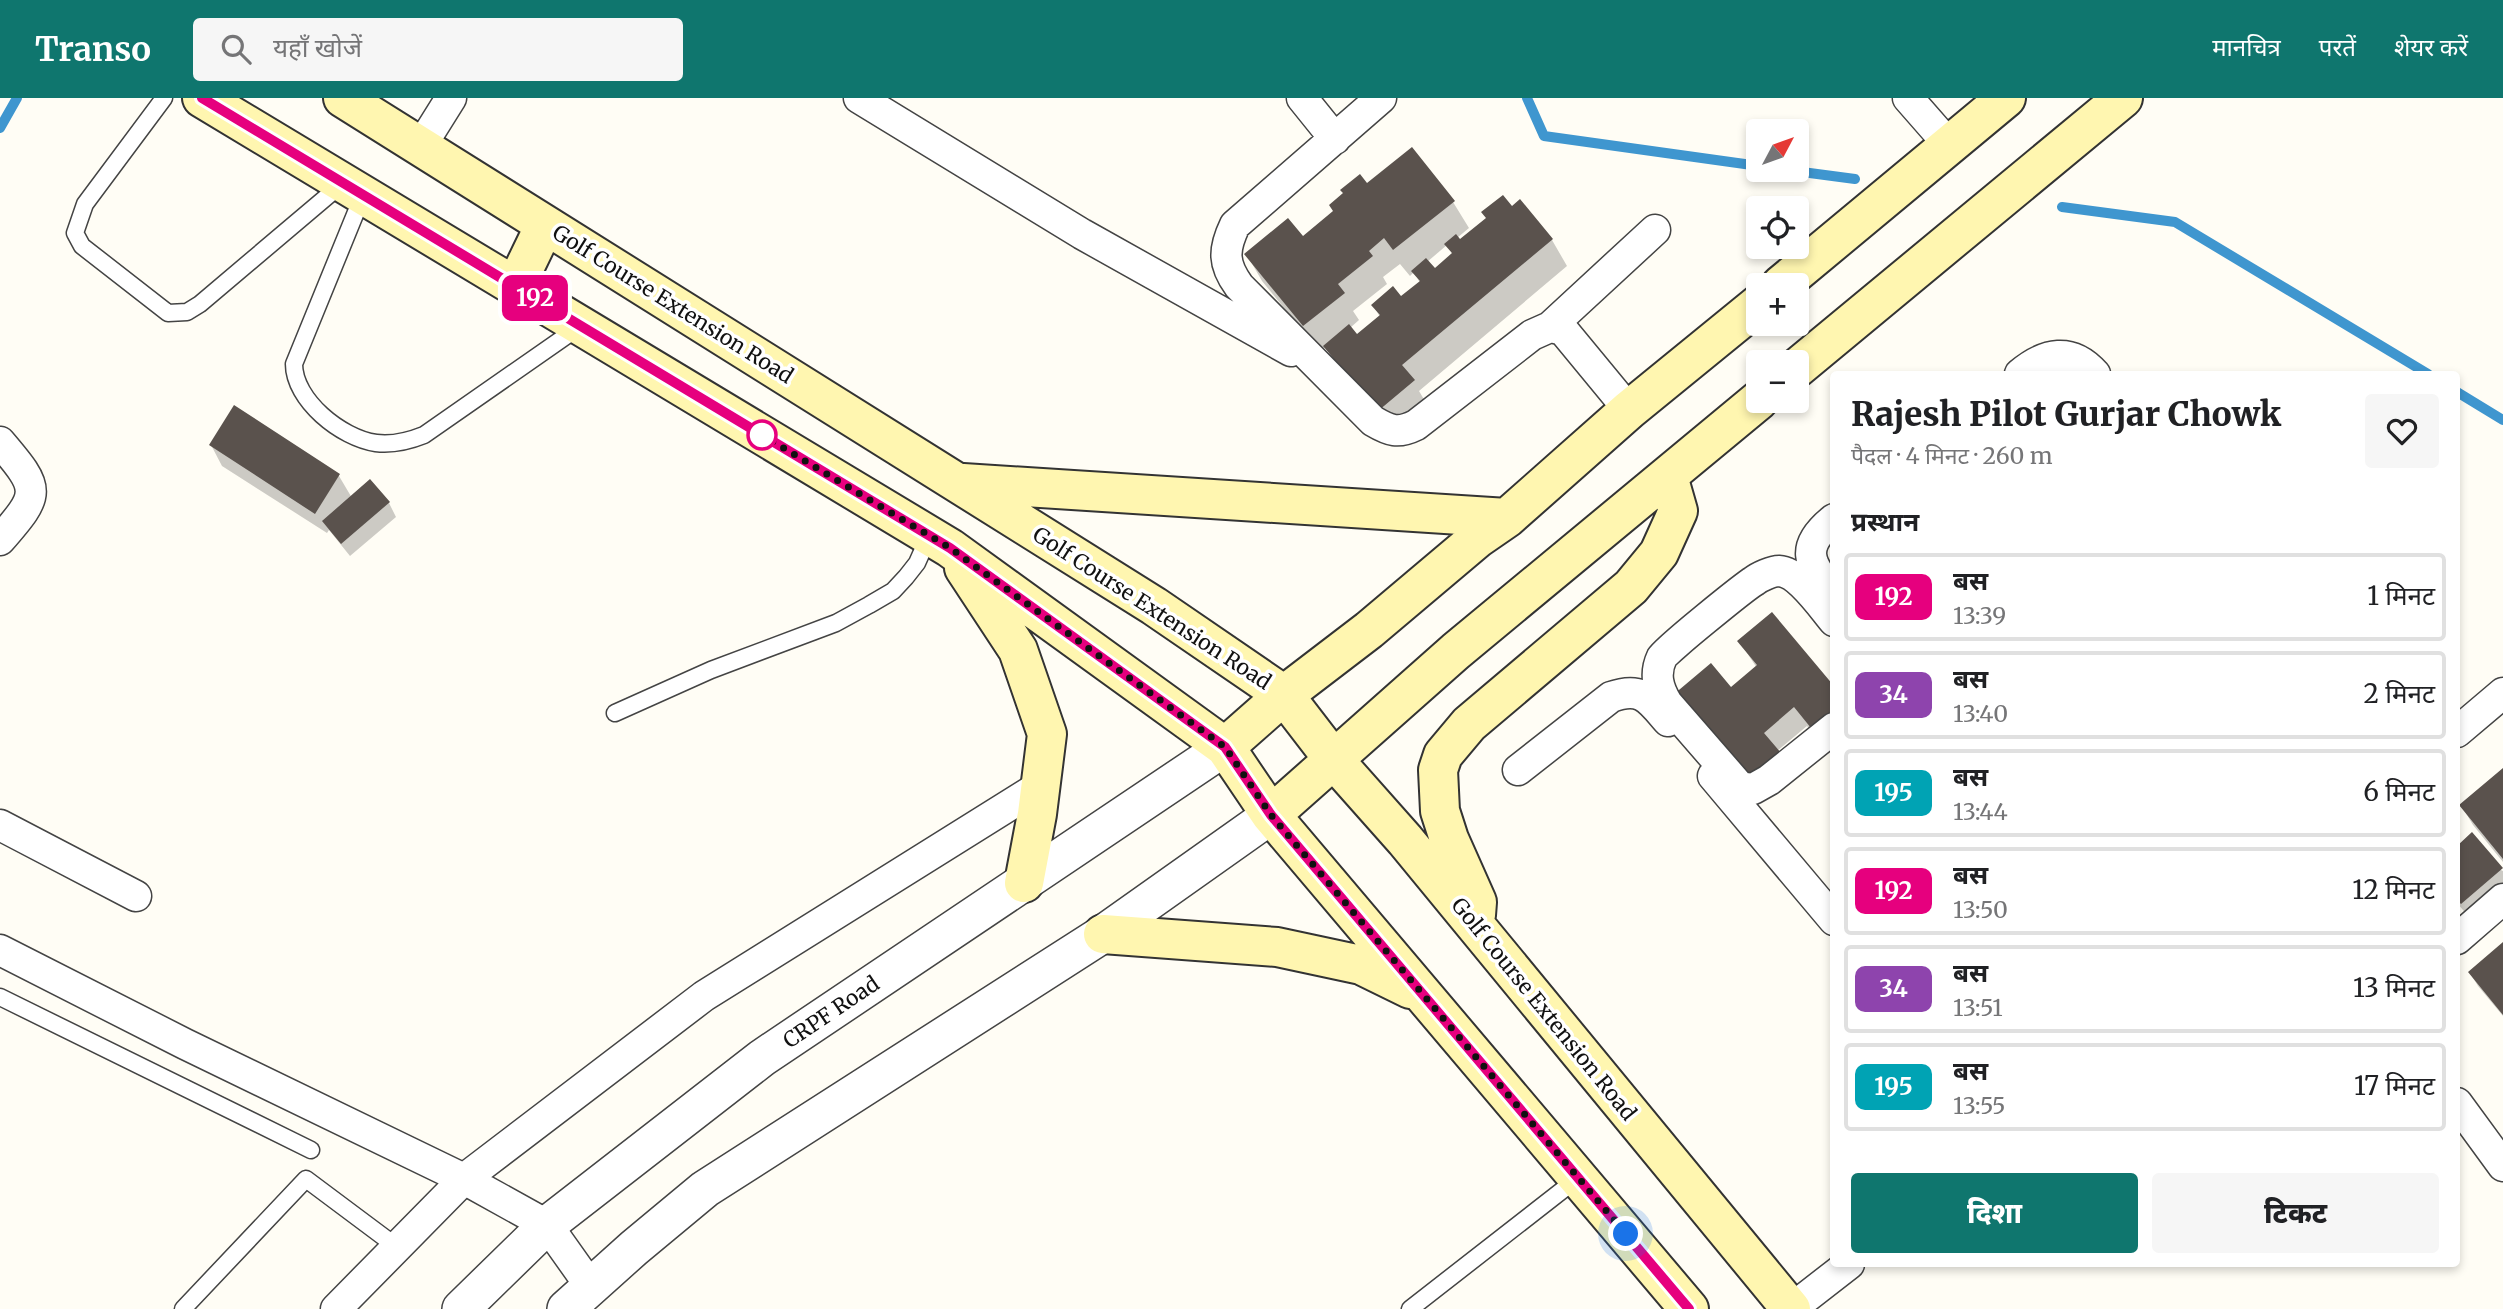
<!DOCTYPE html>
<html lang="hi">
<meta charset="utf-8">
<style>
body{margin:0;font-family:Merriweather,"Noto Sans Devanagari",serif;background:#f6f6f6;color:#202124;height:100vh;display:flex;flex-direction:column;font-size:26px;white-space:nowrap}
*{box-sizing:border-box;margin:0}
p{font-size:23px;color:#757577}
.icon{flex:none;width:38px;height:38px;fill:none;stroke:currentColor;stroke-width:2;stroke-linecap:round;stroke-linejoin:round}
.map{position:relative;flex:1;overflow:hidden}
.drawer{position:absolute;left:1830px;top:273px;width:630px;height:896px;display:flex;flex-direction:column;background:#fff;border-radius:7px;box-shadow:0 4px 10px #0003}
.drawer>*{flex:none}
.badge{padding:0 14px;border-radius:10px;font-size:24px;line-height:46px}
.needle{width:46px;rotate:49deg}
.controls{position:absolute;left:1746px;top:21px;display:grid;gap:14px}
.controls a{display:grid;place-items:center;width:63px;height:63px;border-radius:7px;background:#fff;box-shadow:0 4px 10px #0003;font-size:35px}
.you{position:absolute;width:35px;height:35px;margin:-18px;border:5px solid #fff;border-radius:50%;background:#1a73e8;box-shadow:0 0 0 10px #1a73e833}
.map>.badge{position:absolute;translate:-50% -50%;box-shadow:0 0 0 4px #fff}
h2{padding:0 21px;font-size:26px;line-height:63px}
.round{display:grid;place-items:center;flex:none;width:74px;height:74px;border-radius:7px;background:#f6f6f6}
.head{display:flex;align-items:center;justify-content:space-between;height:119px;padding:0 21px}
h1{font-size:33px;font-weight:800;line-height:52px}
.button{display:flex;gap:14px;margin-top:auto;padding:14px 21px}
.button a{flex:1;height:80px;border-radius:7px;background:#0f766e;color:#fff;font-size:28px;font-weight:800;line-height:80px;text-align:center}
.button a+a{background:#f6f6f6;color:#202124}
ul{padding:0;list-style:none}
li{display:flex;align-items:center;gap:21px;height:88px;margin:0 14px 10px;padding:0 7px;border:4px solid #e0e0e0;border-radius:7px}
li div{flex:1}
li b{display:block;font-size:26px}
li em{font-style:normal}
li .badge{min-width:77px;font-weight:700;text-align:center}
header{display:flex;align-items:center;gap:42px;box-sizing:border-box;height:98px;padding:0 35px;background:#0f766e;color:#fff}
header strong{font-size:33px}
nav{display:flex;gap:38px;margin-inline-start:auto;font-size:24px}
.search{width:490px;height:63px;background:#f6f6f6;display:flex;align-items:center;gap:18px;box-sizing:border-box;padding:0 24px;border-radius:7px;color:#757577;font-size:26px}
.map>svg:first-child{display:block}
.shadow{fill:#0003;fill-rule:evenodd}
.lines{fill:none;stroke-linecap:round;stroke-linejoin:round}
.stream{stroke:#3f96cf;stroke-width:10}
.building{fill:#5a524d}
.service-casing{stroke:#444;stroke-width:19}
.minor-casing{stroke:#444;stroke-width:33}
.tertiary-casing{stroke:#444;stroke-width:40}
.secondary-casing{stroke:#333;stroke-width:42}
.service{stroke:#fff;stroke-width:16}
.minor{stroke:#fff;stroke-width:30}
.tertiary{stroke:#fff;stroke-width:37}
.secondary{stroke:#fff6b0;stroke-width:38}
.line-casing{stroke:#fff;stroke-width:16}
.line{stroke:#e6007e;stroke-width:10}
.walk{stroke:#111;stroke-width:7;stroke-dasharray:0 12.6}
.stop-dot{fill:#fff;stroke:#e6007e;stroke-width:3.5}
.labels{text-anchor:middle;dominant-baseline:central;stroke-width:7;stroke-linejoin:round;paint-order:stroke}
.street-label{font-size:21px;fill:#111;stroke:#fff}
</style>
<header>
<strong>Transo</strong>
<div class="search"><svg class="icon" aria-label="search" viewBox="0 0 24 24"><circle cx="10" cy="10" r="6"/><path d="M15 15l6 6"/></svg>यहाँ खोजें</div>
<nav><a>मानचित्र</a><a>परतें</a><a>शेयर करें</a></nav>
</header>
<div class="map">
<svg width="2503" height="1211" viewBox="0 0 2503 1211">
<rect width="100%" height="100%" fill="#fffdf5"/>
<path class="shadow" d="M 1367,88 L 1453,104 L 1469,130 L 1457,140 L 1460,144 L 1512,110 L 1552,142 L 1567,168 L 1419,293 L 1429,310 L 1394,339 L 1340,275 L 1326,249 L 1320,254 L 1262,183 L 1247,157 L 1302,140 ZM 1447,147 L 1453,157 L 1434,172 L 1427,164 ZM 1400,166 L 1410,178 L 1414,174 L 1420,185 L 1401,201 L 1373,207 L 1380,219 L 1357,239 L 1350,230 L 1359,222 L 1353,213 L 1387,186 L 1383,179 Z
M 235,310 L 339,378 L 352,400 L 370,383 L 389,405 L 396,419 L 350,458 L 329,432 L 327,435 L 222,368 L 211,347 Z
M 1739,543 L 1834,591 L 1834,640 L 1824,649 L 1807,628 L 1777,653 L 1731,592 L 1757,570 Z
M 2503,672 L 2503,764 L 2473,727 L 2461,707 Z
M 2457,750 L 2503,773 L 2503,790 L 2469,819 L 2457,805 Z
M 2503,847 L 2503,918 L 2478,888 L 2470,875 Z"/>
<g class="lines">
<path class="stream" d="M 1527,0 L 1544,38 L 1759,68
M 0,30 L 17,0
M 1787,72 L 1855,81
M 2062,109 L 2175,124 L 2428,276
M 2457,294 L 2503,322"/>
</g>
<path class="building" d="M 1412,49 L 1455,103 L 1393,152 L 1384,140 L 1369,153 L 1373,158 L 1338,186 L 1345,195 L 1303,228 L 1244,156 L 1288,120 L 1303,138 L 1333,113 L 1329,107 L 1343,95 L 1340,92 L 1360,76 L 1367,85 Z
M 1503,97 L 1512,108 L 1520,101 L 1553,141 L 1402,267 L 1415,282 L 1378,313 L 1323,248 L 1349,226 L 1357,236 L 1380,217 L 1371,207 L 1393,188 L 1401,198 L 1420,183 L 1411,173 L 1426,160 L 1435,170 L 1452,155 L 1444,146 L 1456,136 L 1460,141 L 1486,120 L 1481,114 Z
M 234,307 L 340,376 L 315,416 L 209,347 Z
M 370,381 L 390,404 L 341,446 L 322,423 Z
M 1772,514 L 1834,588 L 1834,611 L 1811,630 L 1794,609 L 1764,635 L 1781,655 L 1746,684 L 1673,597 L 1711,565 L 1731,589 L 1757,567 L 1737,543 Z
M 2503,670 L 2503,761 L 2459,707 Z
M 2472,734 L 2503,770 L 2461,806 L 2457,802 L 2457,748 Z
M 2503,844 L 2503,917 L 2468,874 Z"/>
<g class="lines">
<g class="service-casing">
<path id="service" d="M 164,0 L 85,106 L 75,135 L 82,148 L 168,215 L 187,214 L 200,206 L 343,85
M 363,97 L 294,266 C 294,302 341,340 376,345 C 392,347 409,343 424,337 L 579,229
M 615,615 L 711,572 L 836,525 L 869,507 L 893,493 L 906,479 L 917,465 L 929,438
M 0,899 L 311,1052
M 183,1211 L 306,1081 L 397,1149
M 1410,1211 L 1578,1080"/>
</g>
<g class="minor-casing">
<path id="minor" d="M 859,0 L 1082,136 L 1291,253
M 1302,0 L 1335,41
M 1381,0 L 1235,127 C 1223,152 1223,166 1239,188 L 1373,323 C 1390,333 1398,336 1416,327 L 1532,237 L 1550,229 L 1563,232 L 1629,312
M 1908,0 L 1950,48
M 421,48 L 451,0
M 1550,229 L 1655,132
M 2020,276 C 2045,255 2071,249 2095,276
M 0,344 C 41,392 41,395 0,442
M 1834,421 C 1800,448 1807,465 1834,495
M 1834,523 C 1822,509 1799,474 1779,473 C 1772,473 1759,479 1754,483 C 1744,489 1665,553 1662,559 C 1654,576 1658,590 1667,605 L 1740,689 L 1753,691 L 1769,682 L 1834,630
M 2457,634 L 2503,595
M 1518,672 L 1611,599 C 1642,588 1649,601 1668,623
M 1713,678 L 1834,822
M 0,727 L 136,798
M 2457,841 L 2503,801
M 0,852 L 185,946 L 464,1081 L 547,1127 L 591,1189
M 2457,1005 L 2503,1068
M 336,1211 L 464,1081 L 704,898 L 1040,688
M 1791,1211 L 1849,1166"/>
</g>
<g class="tertiary-casing">
<path id="tertiary" d="M 461,1211 L 547,1127 L 762,960 L 1225,649
M 566,1211 L 634,1150 L 705,1091 L 1103,836 L 1271,717"/>
</g>
<g class="secondary-casing">
<path id="secondary" d="M 202,0 L 950,450 L 1225,649 L 1271,717 L 1689,1211
M 343,0 L 1154,508 L 1284,597 L 1334,662 L 1405,742 L 1791,1211
M 1781,187 L 2006,0
M 515,189 L 545,127
M 1797,270 L 2123,0
M 963,385 L 1507,420
M 964,470 L 1018,552 L 1047,636 L 1037,716 L 1024,785
M 1225,649 L 1284,597 L 1369,532 L 1478,440 L 1507,420 L 1629,312 L 1759,206
M 1271,717 L 1456,553 L 1759,302
M 1476,817 L 1477,804 L 1449,741 L 1440,713 L 1438,672 L 1443,657 L 1469,626 L 1631,489 L 1659,455 L 1678,413 L 1668,378
M 1103,836 L 1277,849 L 1361,867 L 1410,891"/>
</g>
<use href="#service" class="service"/>
<use href="#minor" class="minor"/>
<use href="#tertiary" class="tertiary"/>
<use href="#secondary" class="secondary"/>
</g>
<g class="lines">
<g class="line-casing">
<path id="line" d="M 202,0 L 950,450 L 1225,649 L 1271,717 L 1689,1211"/>
</g>
<use href="#line" class="line"/>
<path class="walk" d="M 762,337 L 950,450 L 1225,649 L 1271,717 L 1626,1136"/>
</g>
<circle class="stop-dot" cx="762" cy="337" r="14"/>
<g class="labels">
<g class="street-label">
<text transform="translate(673 206) rotate(32)">Golf Course Extension Road</text>
<text transform="translate(1152 510) rotate(33)">Golf Course Extension Road</text>
<text transform="translate(1544 911) rotate(51)">Golf Course Extension Road</text>
<text transform="translate(831 914) rotate(-34)">CRPF Road</text>
</g>
</g>
</svg>
<div class="controls">
<a><svg class="needle" viewBox="-14 -14 28 28"><path d="M0-13l5 13h-10z" fill="#e53935"/><path d="M0 13l5-13h-10z" fill="#757577"/></svg></a>
<a><svg class="icon" aria-label="locate" viewBox="0 0 24 24"><circle cx="12" cy="12" r="6"/><path d="M12 2v4M12 18v4M2 12h4M18 12h4"/></svg></a>
<a>+</a>
<a>−</a>
</div>
<div class="you" style="left:1626px;top:1136px"></div>
<b class="badge" style="left:535px;top:200px;background:#e6007e;color:#fff">192</b>
<section class="drawer">
<div class="head"><div><h1>Rajesh Pilot Gurjar Chowk</h1><p>पैदल · 4 मिनट · 260 m</p></div><a class="round"><svg class="icon" aria-label="heart" viewBox="0 0 24 24"><path d="M12 20l-8-8c-3-5 5-10 8-4 3-6 11-1 8 4z"/></svg></a></div>
<h2>प्रस्थान</h2>
<ul>
<li><span class="badge" style="background:#e6007e;color:#fff">192</span><div><b>बस</b><p>13:39</p></div><em>1 मिनट</em></li>
<li><span class="badge" style="background:#8e44ad;color:#fff">34</span><div><b>बस</b><p>13:40</p></div><em>2 मिनट</em></li>
<li><span class="badge" style="background:#00a3b4;color:#fff">195</span><div><b>बस</b><p>13:44</p></div><em>6 मिनट</em></li>
<li><span class="badge" style="background:#e6007e;color:#fff">192</span><div><b>बस</b><p>13:50</p></div><em>12 मिनट</em></li>
<li><span class="badge" style="background:#8e44ad;color:#fff">34</span><div><b>बस</b><p>13:51</p></div><em>13 मिनट</em></li>
<li><span class="badge" style="background:#00a3b4;color:#fff">195</span><div><b>बस</b><p>13:55</p></div><em>17 मिनट</em></li>
</ul>
<div class="button"><a>दिशा</a><a>टिकट</a></div>
</section>
</div>
